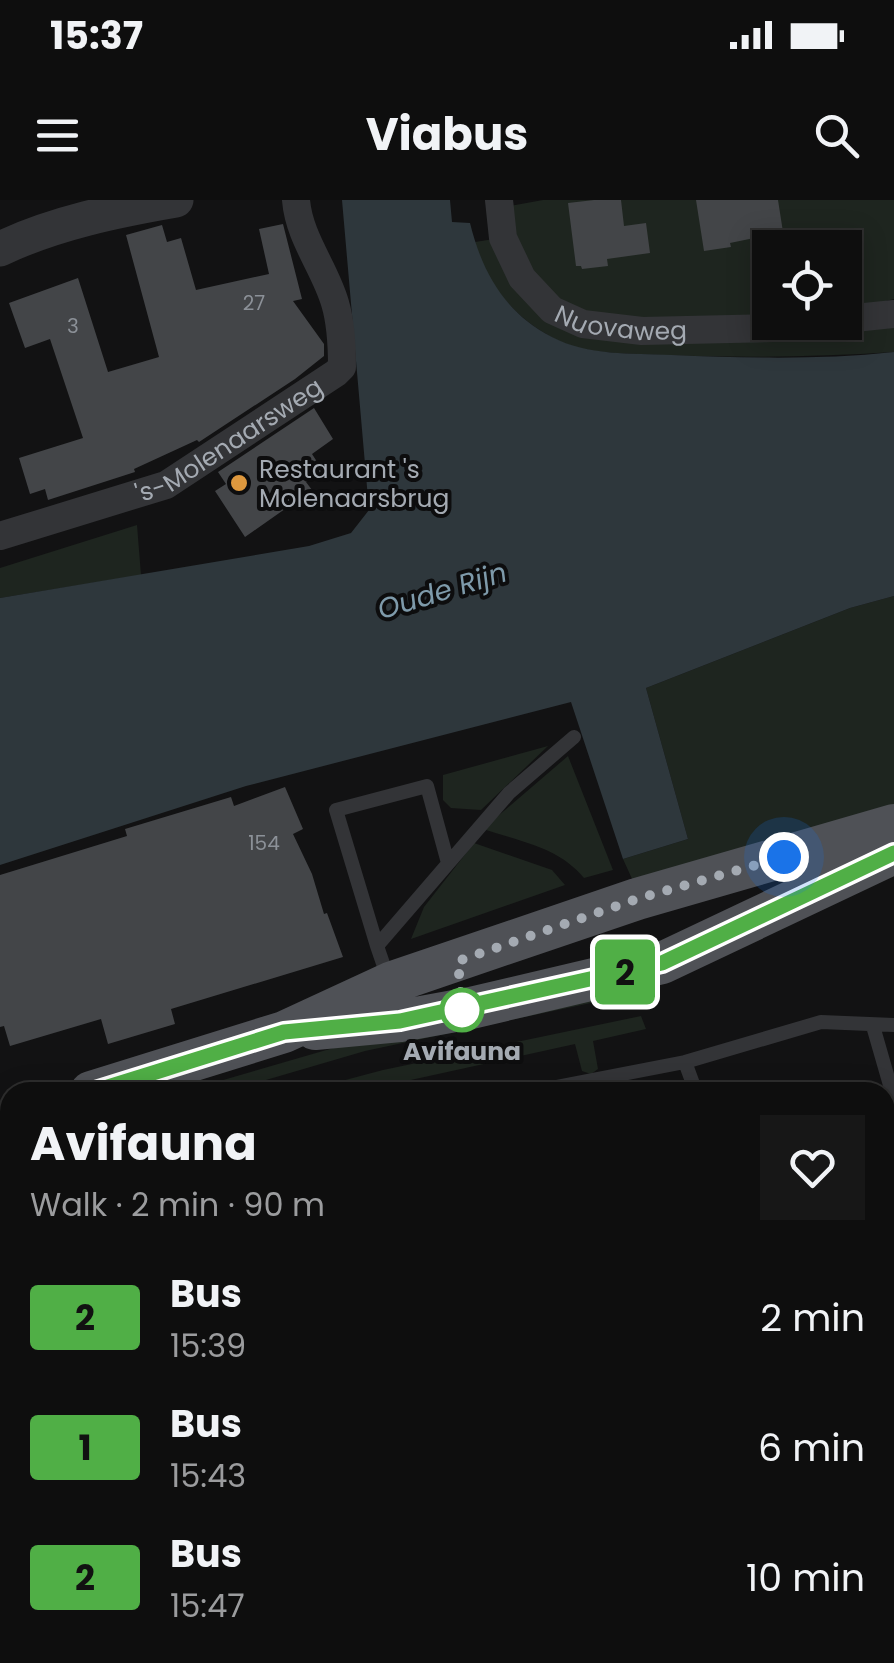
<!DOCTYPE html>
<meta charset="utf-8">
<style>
body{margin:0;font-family:Poppins,sans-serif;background:#171717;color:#f1f3f6;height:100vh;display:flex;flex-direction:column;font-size:38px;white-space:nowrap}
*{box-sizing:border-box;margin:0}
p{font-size:32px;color:#9b9c9e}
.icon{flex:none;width:55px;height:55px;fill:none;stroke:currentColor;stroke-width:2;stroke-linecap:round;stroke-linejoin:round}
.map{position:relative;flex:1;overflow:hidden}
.sheet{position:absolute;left:0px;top:882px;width:895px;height:582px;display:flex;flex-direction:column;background:#0e0e0e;border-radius:30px 30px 0 0;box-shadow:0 5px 25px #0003,0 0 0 2px #2e2e2e}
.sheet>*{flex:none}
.badge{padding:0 20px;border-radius:8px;font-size:35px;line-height:65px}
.buttons{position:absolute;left:752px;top:30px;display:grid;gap:20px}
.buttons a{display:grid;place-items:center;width:110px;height:110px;border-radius:0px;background:#0e0e0e;box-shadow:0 5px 25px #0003,0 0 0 2px #2e2e2e;font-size:50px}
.you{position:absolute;width:50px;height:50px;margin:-25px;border:8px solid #fff;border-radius:50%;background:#1a73e8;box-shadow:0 0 0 15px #1a73e833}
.map>.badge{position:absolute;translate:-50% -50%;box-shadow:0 0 0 5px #fff}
.round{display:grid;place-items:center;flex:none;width:105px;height:105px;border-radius:0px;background:#171717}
.headline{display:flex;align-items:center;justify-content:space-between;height:170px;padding:0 30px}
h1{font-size:48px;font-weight:700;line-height:75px}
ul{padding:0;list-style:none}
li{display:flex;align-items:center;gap:30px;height:130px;padding:0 30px}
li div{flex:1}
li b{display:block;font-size:38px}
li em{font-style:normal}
li .badge{min-width:110px;font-weight:700;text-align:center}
.status{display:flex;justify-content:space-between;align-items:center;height:70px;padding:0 50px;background:#0e0e0e;direction:ltr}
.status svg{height:28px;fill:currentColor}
header{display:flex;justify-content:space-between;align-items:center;height:130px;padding:0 30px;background:#0e0e0e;font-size:45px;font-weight:700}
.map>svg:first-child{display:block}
.green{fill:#1e251f}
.water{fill:#2e373c}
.building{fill:#434548}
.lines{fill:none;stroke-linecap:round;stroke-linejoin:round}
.service{stroke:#333437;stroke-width:14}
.minor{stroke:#333437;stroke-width:28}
.tertiary{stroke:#333437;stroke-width:35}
.primary{stroke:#4f5156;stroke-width:42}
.line-casing{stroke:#fff;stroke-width:22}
.line{stroke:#50af46;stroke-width:15}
.walk{stroke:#a4aab2;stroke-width:10;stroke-dasharray:0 18}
.poi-dot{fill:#de983e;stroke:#0d0d0e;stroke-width:4}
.stop-dot{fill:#fff;stroke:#50af46;stroke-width:5}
.labels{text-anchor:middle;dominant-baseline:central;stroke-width:8;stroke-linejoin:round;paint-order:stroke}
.number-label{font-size:20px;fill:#8c9198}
.street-label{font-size:25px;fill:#a4aab2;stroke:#0d0d0e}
.poi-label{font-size:25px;fill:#a4aab2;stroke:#0d0d0e;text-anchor:start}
.stop-label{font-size:25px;font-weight:bold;fill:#a4aab2;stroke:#0d0d0e}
.water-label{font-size:28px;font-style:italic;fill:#7e9aaa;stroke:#0d0d0e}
</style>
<div class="status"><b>15:37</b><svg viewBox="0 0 49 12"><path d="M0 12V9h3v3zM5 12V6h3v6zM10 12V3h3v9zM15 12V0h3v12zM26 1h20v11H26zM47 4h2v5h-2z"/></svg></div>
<header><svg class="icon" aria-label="menu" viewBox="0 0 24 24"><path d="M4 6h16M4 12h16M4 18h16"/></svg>Viabus<svg class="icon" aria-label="search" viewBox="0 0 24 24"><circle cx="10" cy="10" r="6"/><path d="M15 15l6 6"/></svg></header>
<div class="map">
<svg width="894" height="1463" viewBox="0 0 894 1463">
<rect width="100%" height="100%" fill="#121213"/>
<path class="green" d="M 543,0 L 894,0 L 894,99 L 845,111 L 845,48 L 770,48 L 770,116 L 616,122 L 558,102 L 516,50 L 510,6 Z
M 494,39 L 535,107 L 796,138 L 894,126 L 894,152 C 816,157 741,158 663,155 C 630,153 594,155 564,143 C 522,125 485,87 475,42 Z
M 137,325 L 141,375 L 0,398 L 0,368 Z
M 894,396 L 894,608 L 633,681 L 623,659 L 688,639 L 646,488 L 850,408 Z
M 548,546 L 481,610 L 451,608 L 443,600 L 443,575 Z
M 568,556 L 613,670 L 584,678 C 559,647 519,641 483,629 Z
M 474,643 L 552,670 L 565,685 L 411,739 L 424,707 Z
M 648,777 L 652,790 L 365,851 L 225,892 L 209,892 L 206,885 L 347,844 Z
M 641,816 L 646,829 L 593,841 L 598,869 L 591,874 L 582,871 L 575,844 L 356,892 L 300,892 L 383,870 Z
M 894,933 L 894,1463 L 88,1463 L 85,1455 L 885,1455 L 885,936 Z"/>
<path class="water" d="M 342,0 L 450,0 L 452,22 L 470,23 C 482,72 505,113 552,137 C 588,156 631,153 672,155 C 746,158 820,160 894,152 L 894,396 L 850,408 L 646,488 L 688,639 L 623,659 L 571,502 L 246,586 L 0,665 L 0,398 L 309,346 L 351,333 L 369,310 Z"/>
<path class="building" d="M 594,0 L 621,0 L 624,26 L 646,23 L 650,53 L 607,59 L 608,66 L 582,69 L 581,66 L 576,66 L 568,3 Z
M 696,0 L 778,0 L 783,32 L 730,43 L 731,47 L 704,51 Z
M 283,24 L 302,99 L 293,101 L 324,144 L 324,156 L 295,179 L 199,242 L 197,240 L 134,269 L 135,272 L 48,300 L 45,289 L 30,294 L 19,258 L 83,238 L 50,139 L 25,148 L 9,103 L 78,78 L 108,172 L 159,157 L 126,35 L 162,25 L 167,42 L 181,38 L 196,90 L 269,74 L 259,29 Z
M 314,208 L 333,239 L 312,254 L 323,271 L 306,282 L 312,290 L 245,337 L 215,291 L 226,284 L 218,272 Z
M 285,587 L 303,629 L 293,634 L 312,674 L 324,714 L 327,713 L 343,757 L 171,809 L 175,824 L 108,844 L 101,819 L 10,846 L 4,826 L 0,827 L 0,675 L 127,636 L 125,629 L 231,597 L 234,606 Z"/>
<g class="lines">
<path class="service" d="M 377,746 L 336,610 L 427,586 L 448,663
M 388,778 L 377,746 L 509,593 L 574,537
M 873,826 L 894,899
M 685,862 L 696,892
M 530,892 L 685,862 L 821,822 L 894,825
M 885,1429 L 894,1453
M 332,1455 L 335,1463"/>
<g class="minor">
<path id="s1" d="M 499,0 L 503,38 L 522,78 L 552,110 L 583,124 L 642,131 L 774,128 L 818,122"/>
<path d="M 845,119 L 894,114"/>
<path id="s2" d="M 0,336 L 166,285 L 336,173 L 342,167 C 342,146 341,123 335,103 C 325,68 299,38 296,0"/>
<path d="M 0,1392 L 10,1422"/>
<path d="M 21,1455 L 24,1463"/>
</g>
<path class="tertiary" d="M 0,49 C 54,23 118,10 176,0"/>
<path class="primary" d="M 315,829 L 400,821 L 471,808 L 662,763 L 894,653
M 91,892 L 284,832 L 390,783 L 637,699 L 894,625
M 0,942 L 10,935"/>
</g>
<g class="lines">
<g class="line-casing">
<path id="line" d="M 92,892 L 284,832 L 400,821 L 662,763 L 894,653"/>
</g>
<use href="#line" class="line"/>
<path class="walk" d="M 462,810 L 458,761 L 637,699 L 784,657"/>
</g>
<circle class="poi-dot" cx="239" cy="283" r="10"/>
<circle class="stop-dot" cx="462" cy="810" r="20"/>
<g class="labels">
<g class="number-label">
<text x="254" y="103">27</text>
<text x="73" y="126">3</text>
<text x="264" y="643">154</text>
</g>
<g class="street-label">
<text stroke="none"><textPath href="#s1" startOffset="198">Nuovaweg</textPath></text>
<text stroke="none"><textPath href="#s2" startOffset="250">'s-Molenaarsweg</textPath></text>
</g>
<g class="poi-label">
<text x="259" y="269">Restaurant 's<tspan x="259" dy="29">Molenaarsbrug</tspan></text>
</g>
<g class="stop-label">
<text x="462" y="851">Avifauna</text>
</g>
<g class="water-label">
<text transform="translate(442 391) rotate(-17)">Oude Rijn</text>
</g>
</g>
</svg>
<div class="buttons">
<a><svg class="icon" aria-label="locate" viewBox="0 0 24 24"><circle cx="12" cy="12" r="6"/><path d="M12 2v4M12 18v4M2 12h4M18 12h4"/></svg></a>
</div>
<div class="you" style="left:784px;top:657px"></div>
<b class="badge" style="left:625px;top:772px;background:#50af46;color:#111">2</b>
<section class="sheet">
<div class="headline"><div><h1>Avifauna</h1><p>Walk · 2 min · 90 m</p></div><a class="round"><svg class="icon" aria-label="heart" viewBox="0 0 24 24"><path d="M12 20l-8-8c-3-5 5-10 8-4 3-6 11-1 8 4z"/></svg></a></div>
<ul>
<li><span class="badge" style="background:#50af46;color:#111">2</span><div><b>Bus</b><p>15:39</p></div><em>2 min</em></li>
<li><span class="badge" style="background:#50af46;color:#111">1</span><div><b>Bus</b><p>15:43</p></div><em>6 min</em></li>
<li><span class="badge" style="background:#50af46;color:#111">2</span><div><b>Bus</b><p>15:47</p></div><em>10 min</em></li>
</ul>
</section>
</div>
